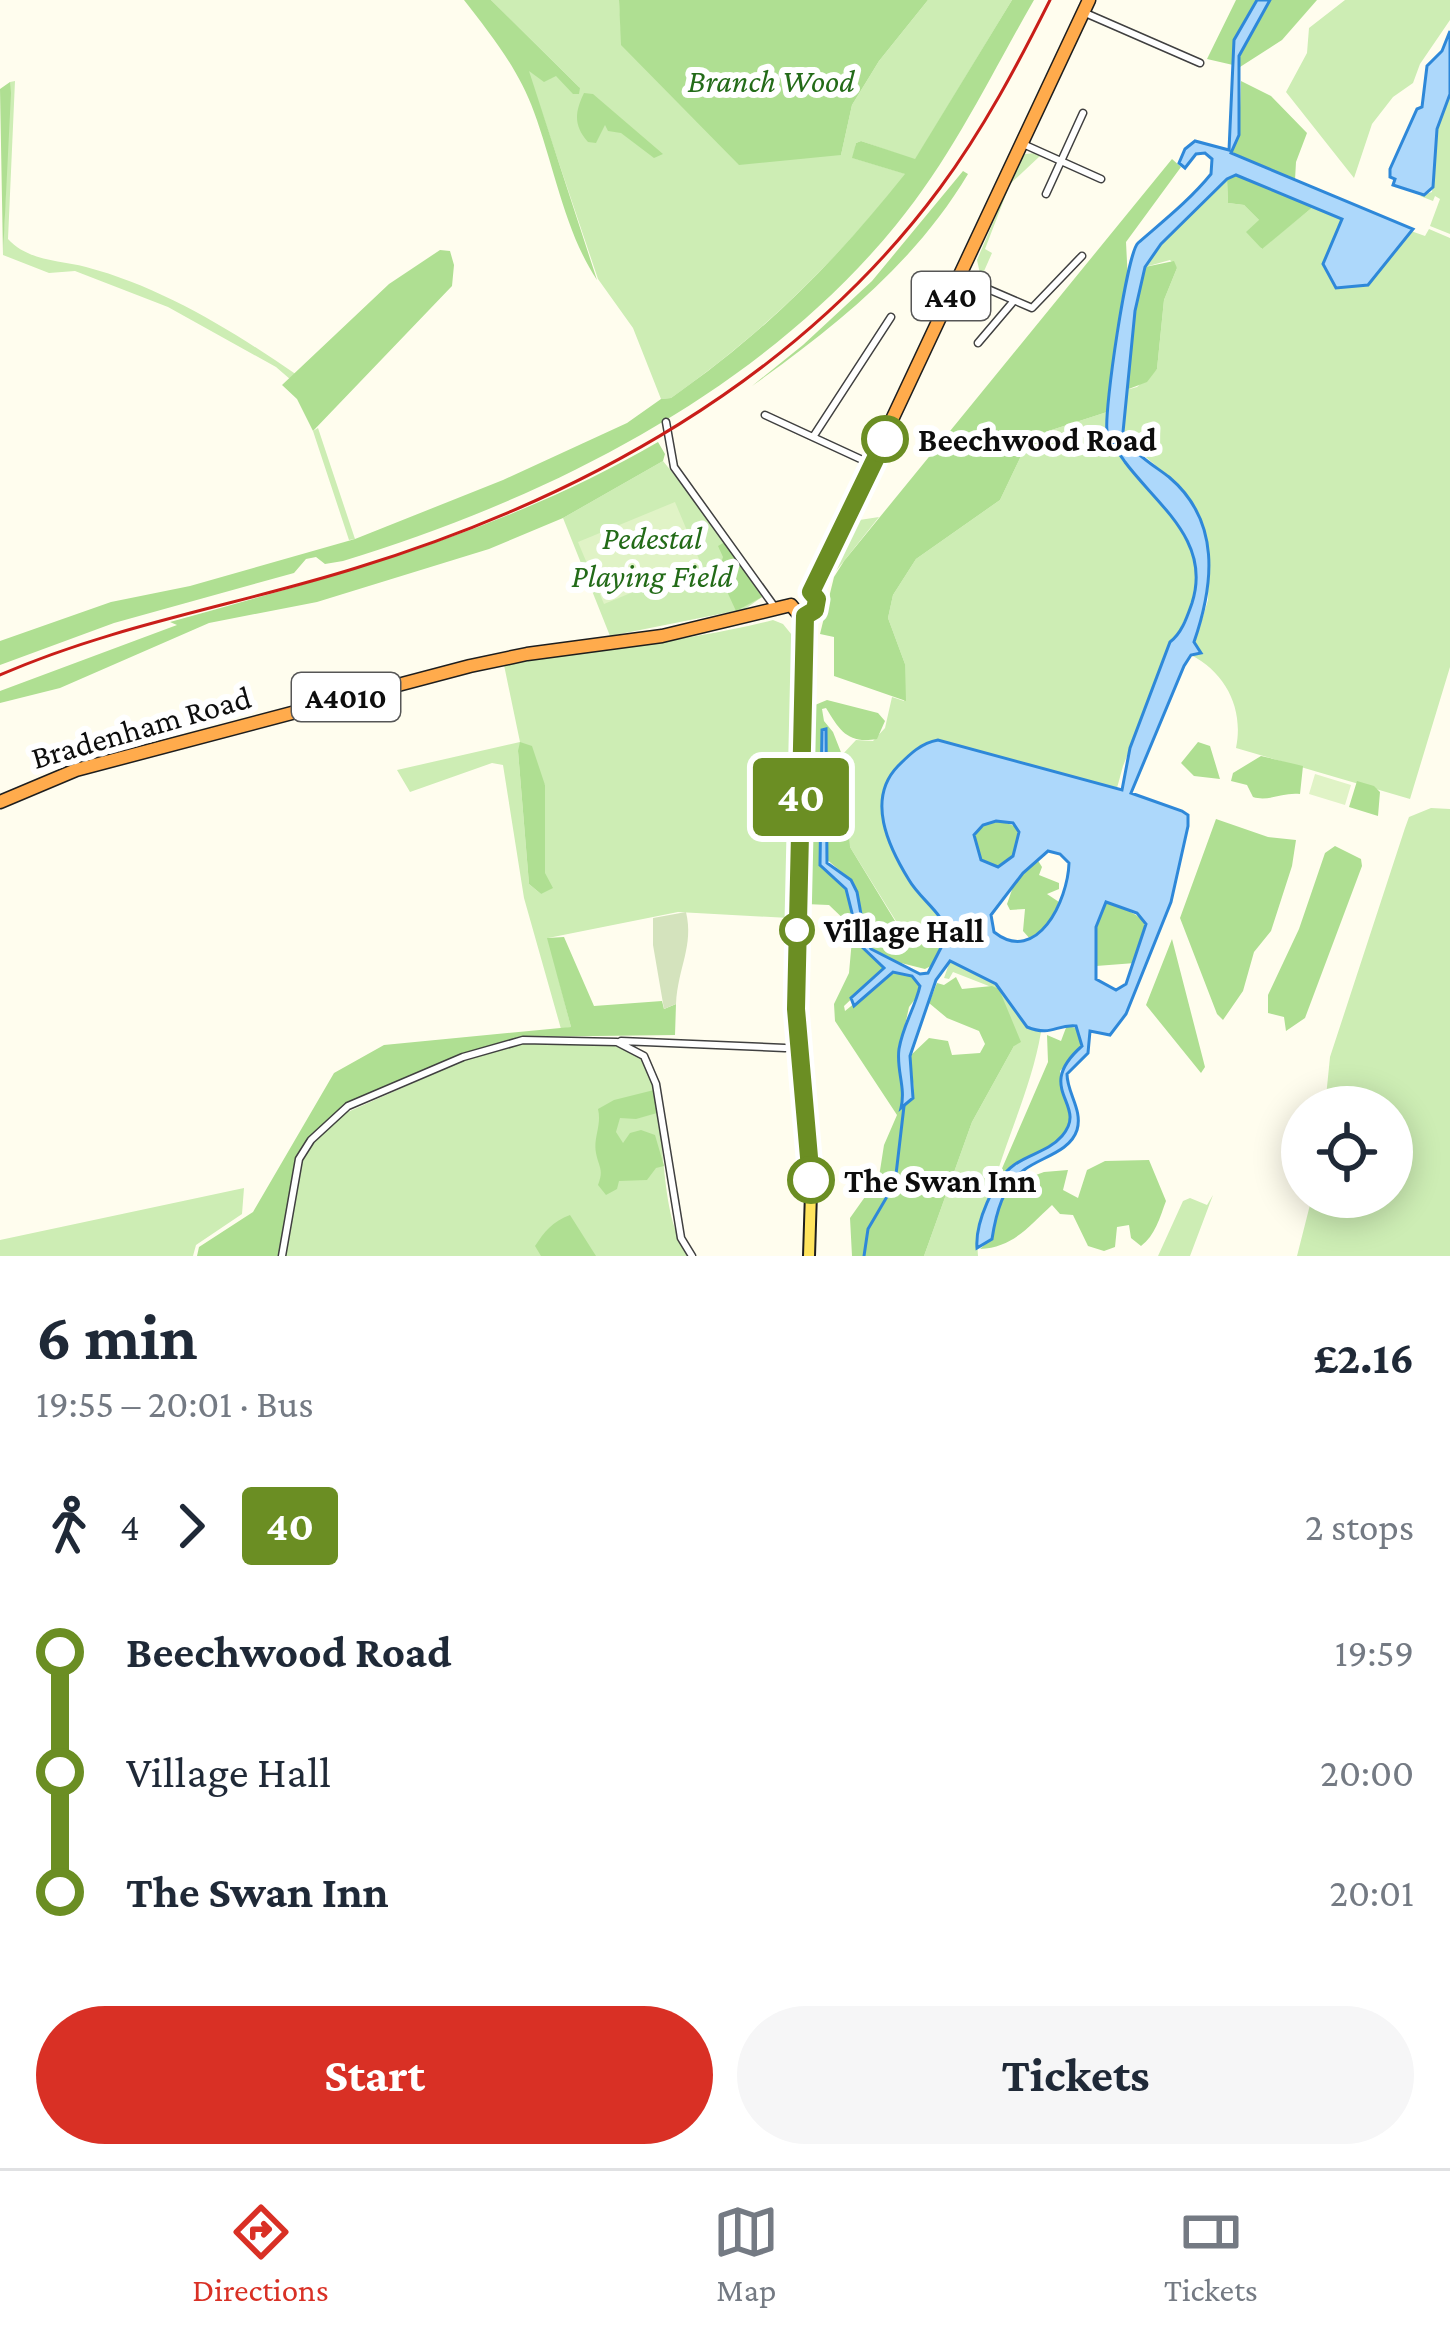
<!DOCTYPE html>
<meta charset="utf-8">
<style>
body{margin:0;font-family:"Crimson Pro",serif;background:#f6f6f7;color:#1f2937;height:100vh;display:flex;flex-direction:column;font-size:45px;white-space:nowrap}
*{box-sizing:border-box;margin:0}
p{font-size:39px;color:#747a83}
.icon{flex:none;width:66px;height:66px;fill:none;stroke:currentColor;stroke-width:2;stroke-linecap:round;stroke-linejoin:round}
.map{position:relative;height:1256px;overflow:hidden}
.details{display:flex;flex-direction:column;background:#fff;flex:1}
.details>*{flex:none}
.badge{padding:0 24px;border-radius:9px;font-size:42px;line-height:78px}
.controls{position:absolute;left:1281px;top:1086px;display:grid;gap:24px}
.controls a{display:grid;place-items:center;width:132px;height:132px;border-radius:50%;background:#fff;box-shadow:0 6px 30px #0003;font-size:60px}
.map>.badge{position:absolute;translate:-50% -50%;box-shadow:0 0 0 6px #fff}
.legs{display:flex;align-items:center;gap:18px;height:132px;padding:0 36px;font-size:39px}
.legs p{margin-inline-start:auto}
.summary{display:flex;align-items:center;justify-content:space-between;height:204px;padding:0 36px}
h1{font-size:66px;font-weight:700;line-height:90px}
.button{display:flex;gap:24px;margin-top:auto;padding:24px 36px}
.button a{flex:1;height:138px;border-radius:72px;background:#d93025;color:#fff;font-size:48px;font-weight:700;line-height:138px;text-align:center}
.button a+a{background:#f6f6f7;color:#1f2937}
ul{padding:0 36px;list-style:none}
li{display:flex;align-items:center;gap:42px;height:120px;font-size:45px}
li i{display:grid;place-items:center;width:18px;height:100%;margin:0 15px;background:currentColor}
li i::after{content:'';width:30px;height:30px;margin:-15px;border:9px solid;border-radius:50%;background:#fff}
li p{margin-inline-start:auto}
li:first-child i{background:linear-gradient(#0000 50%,currentColor 0)}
li:last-child i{background:linear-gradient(currentColor 50%,#0000 0)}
.tabs{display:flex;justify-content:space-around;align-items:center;height:168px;border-top:3px solid #e0e1e3;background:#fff;font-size:33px;color:#747a83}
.tabs a{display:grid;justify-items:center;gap:6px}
.tabs .active{color:#d93025}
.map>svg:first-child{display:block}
.green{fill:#cdedb4;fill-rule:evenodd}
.forest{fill:#afdf92}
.cemetery{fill:#d4e3bd}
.pitch{fill:#e0f3c6}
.water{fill:#add8fb;stroke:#2e88d9;stroke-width:3;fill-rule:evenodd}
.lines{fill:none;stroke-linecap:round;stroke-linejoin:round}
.stream{stroke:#2e88d9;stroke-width:3}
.street-casing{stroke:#404040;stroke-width:9}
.primary-casing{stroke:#1e1e1e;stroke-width:14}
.highway-casing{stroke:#1e1e1e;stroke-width:15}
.street{stroke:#fff;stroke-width:6}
.primary{stroke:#ffe45e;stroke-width:10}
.highway{stroke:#ffab4c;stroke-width:12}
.rail{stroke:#c91e19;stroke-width:3}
.line-1-casing{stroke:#fff;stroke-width:27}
.line-1{stroke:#6b8e23;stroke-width:18}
.stop-1-dot{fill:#fff;stroke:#6b8e23;stroke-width:6}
.labels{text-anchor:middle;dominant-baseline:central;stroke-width:12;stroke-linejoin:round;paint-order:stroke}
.shield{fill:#fff;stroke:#565656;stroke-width:3}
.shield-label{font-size:30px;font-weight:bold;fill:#0d0d0d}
.park-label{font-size:33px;font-style:italic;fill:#236b18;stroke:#fff}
.stop-label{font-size:33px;font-weight:bold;fill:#0d0d0d;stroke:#fff;text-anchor:start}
.street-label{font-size:33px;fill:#0d0d0d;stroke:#fff}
</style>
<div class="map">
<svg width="1450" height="1256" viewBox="0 0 1450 1256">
<rect width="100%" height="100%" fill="#fffdee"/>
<path class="green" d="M 491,0 L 619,0 L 622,45 L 674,95 L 841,155 L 852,105 L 879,61 L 928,0 L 1012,0 L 915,160 L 861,141 L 856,143 L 853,158 L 906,174 C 836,261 762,334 671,398 L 661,399 L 633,328 L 598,279 L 527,68 L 555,75 L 580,88 Z
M 1345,0 L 1450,0 L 1450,20 L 1420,64 L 1413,83 L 1393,97 L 1372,124 L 1354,178 L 1286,92 L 1307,53 L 1309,28 Z
M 15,81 L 8,239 C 28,261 59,260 86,267 C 162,287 233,331 297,375 L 291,380 L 276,367 L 168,307 L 75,271 L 49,273 L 3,255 L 10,82 Z
M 1450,94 L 1450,234 L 1430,226 L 1440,199 L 1435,196 L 1433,201 L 1420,196 L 1432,192 L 1437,130 Z
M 1035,153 L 1040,156 L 1010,184 L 985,249 L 992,253 L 981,278 L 977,260 L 1019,162 L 1025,154 Z
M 1227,179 L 1228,203 L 1244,205 L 1259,220 L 1261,249 L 1314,206 L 1342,219 L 1323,264 L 1368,284 L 1411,231 L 1425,236 L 1429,229 L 1450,238 L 1450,667 L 1410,799 L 1236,748 C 1244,709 1226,673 1191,655 L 1208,600 L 1209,559 L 1170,478 L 1124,438 L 1126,390 L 1137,387 L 1157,369 L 1164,300 L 1177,268 L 1170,260 L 1145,267 L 1161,244 Z
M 1107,412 C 1108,482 1194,504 1196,577 C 1196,603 1182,624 1171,646 C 1153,684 1139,727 1123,766 L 1117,788 L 938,740 C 921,743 910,754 899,766 C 853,811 909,881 940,917 L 914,934 L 904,934 L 850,847 L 849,782 L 842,755 L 856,740 L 873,741 L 885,728 L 892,697 L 904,701 L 905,664 L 888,618 L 893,595 L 916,559 L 1000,500 L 1030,437 Z
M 318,428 L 355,539 L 349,540 L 313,431 Z
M 663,461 L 702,509 L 762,597 L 745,609 L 610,636 L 563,518 Z
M 879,517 L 836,571 L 831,569 L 853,521 Z
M 773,620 L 783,624 L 796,640 L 789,918 L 678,912 L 548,938 L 571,1027 L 561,1029 L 524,898 L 503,765 L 492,763 L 410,792 L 397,770 L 520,742 L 504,665 C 594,648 684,643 773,620 ZM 518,751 L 545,785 L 545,873 L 541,894 L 529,884 Z
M 1431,808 L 1450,809 L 1450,1256 L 1297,1256 L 1312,1197 L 1392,1197 L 1392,1107 L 1325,1107 L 1330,1057 L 1405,828 L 1409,817 Z
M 950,961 C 969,968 987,975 1002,990 C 1017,1006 1018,1023 1041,1032 C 1031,1091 1003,1144 989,1202 C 984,1222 976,1235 978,1256 L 924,1256 L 972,1122 L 1014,1046 L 1010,1018 L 999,990 L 953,972 L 949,979 L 944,978 Z
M 524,1043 L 615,1046 L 640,1057 C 673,1105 652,1213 690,1256 L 279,1256 L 298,1158 L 323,1123 L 476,1055 Z
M 244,1188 L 242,1214 L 196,1245 L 193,1256 L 0,1256 L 0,1240 Z
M 1213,1195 L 1190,1256 L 1158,1256 L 1183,1201 L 1190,1198 L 1207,1205 Z"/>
<path class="forest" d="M 464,0 L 491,0 L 580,88 L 579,94 L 573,94 L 556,76 L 544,82 L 529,71 L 597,280 C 565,232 554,166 534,112 C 518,68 491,35 464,0 Z
M 619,0 L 928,0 L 879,61 L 852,105 L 841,155 L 739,165 L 621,45 Z
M 1012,0 L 1034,0 C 989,78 954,154 896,225 C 760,392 547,499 343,561 L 325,564 L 316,557 L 306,559 L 294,573 L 114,623 L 0,665 L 0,641 L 111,602 L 190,586 L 355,539 L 503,480 L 627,423 L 661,399 L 671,398 C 764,333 834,263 905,174 L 852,158 L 856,143 L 861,141 L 915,159 Z
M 1236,0 L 1257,0 L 1234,40 L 1233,65 L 1207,59 Z
M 1270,0 L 1317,0 L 1282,40 L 1240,67 L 1239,56 Z
M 1241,81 L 1271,96 L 1307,133 L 1296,162 L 1295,180 L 1230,152 L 1239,135 Z
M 10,82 L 11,93 L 3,255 L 0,89 Z
M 584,93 L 593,94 L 663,154 L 654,158 L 621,133 L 608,131 L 605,125 L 596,143 L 588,142 C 573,125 575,112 584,93 Z
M 1172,159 L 1181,167 L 1126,242 L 1128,282 L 1122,298 L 1107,412 L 1030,437 L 1000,500 L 916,559 L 893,595 L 888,618 L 905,664 L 906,701 L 834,676 L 834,637 L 820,634 L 834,577 L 844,561 Z
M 963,171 L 968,174 C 914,264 836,326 752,386 L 803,345 L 872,281 Z
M 1236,175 L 1242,176 L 1314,206 L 1262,249 L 1246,232 L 1259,220 L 1244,205 L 1228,203 L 1227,179 Z
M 440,250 L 450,251 L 454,265 L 452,286 L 313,431 L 297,399 L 282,385 L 389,284 Z
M 1174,261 L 1177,268 L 1164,300 L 1157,369 L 1147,382 L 1126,390 L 1135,311 L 1145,267 Z
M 658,442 L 665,454 L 663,461 L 563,518 L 489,549 L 317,602 L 209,623 L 60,688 L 0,703 L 0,691 L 177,625 L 170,622 C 342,574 501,533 658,442 Z
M 725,542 L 762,597 L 736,611 L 718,572 L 723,557 L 718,546 Z
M 827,700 L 878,713 L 885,721 L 877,739 C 848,744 840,731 826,708 L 822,709 L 824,721 L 833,732 L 846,765 L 850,847 L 903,934 L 914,934 L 940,917 L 948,934 L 933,965 L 925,969 L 885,959 L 871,949 L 857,892 L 851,880 L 825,858 L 822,730 L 820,865 L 846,888 L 860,945 L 884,968 L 844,1006 L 845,1011 L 893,972 L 912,976 L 919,983 L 919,994 L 909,1007 L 899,1053 L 904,1088 L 901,1107 L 914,1090 L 910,1056 L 929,1038 L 948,1041 L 952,1055 L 980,1053 L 985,1044 L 979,1031 L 947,1018 L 929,1003 L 937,983 L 944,985 L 956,977 L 962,989 L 992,986 L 999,989 L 1021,1042 L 1014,1046 L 972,1122 L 924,1256 L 852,1256 L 850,1218 L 879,1177 L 884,1145 L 897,1115 L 835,1021 L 834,1004 L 849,973 L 853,928 L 829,905 L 805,904 L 813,721 L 815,705 Z
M 520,742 L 532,746 L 545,785 L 545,873 L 553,888 L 541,894 L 529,884 L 518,751 Z
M 1198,742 L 1210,746 L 1220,779 L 1194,776 L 1181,763 Z
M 1261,756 L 1303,766 L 1300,794 C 1282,792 1269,802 1253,797 L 1247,785 L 1231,781 L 1233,773 Z
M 1357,781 L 1374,786 L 1380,792 L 1378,816 L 1349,807 Z
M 1216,819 L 1268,837 L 1296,840 L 1292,866 L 1271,931 L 1254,952 L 1243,991 L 1223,1020 L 1217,1014 L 1180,918 Z
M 1001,821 L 1017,827 C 1021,844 1013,865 993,867 L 978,856 L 974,834 L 983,825 Z
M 1335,846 L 1361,859 L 1362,866 L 1305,1018 L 1286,1031 L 1284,1017 L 1268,1013 L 1268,995 L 1299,929 L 1325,853 Z
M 1037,859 L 1042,867 L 1039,875 L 1059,883 L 1059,889 L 1047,894 L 1059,902 L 1048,925 L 1031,940 L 1023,931 L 1025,909 L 1010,910 L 1007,904 L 1014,884 Z
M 1112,902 C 1152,924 1151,917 1135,963 L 1096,966 L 1096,927 L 1106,902 Z
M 564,937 L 594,1006 L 662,1001 L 664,1009 L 676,1004 L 675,1035 L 518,1037 L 347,1105 C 290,1148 290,1191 279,1256 L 197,1256 L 199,1247 L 253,1212 L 334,1073 L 384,1045 L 571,1027 L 547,938 Z
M 1172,939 L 1205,1067 L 1201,1073 L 1146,1005 Z
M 1067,1025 L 1080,1030 L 1082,1046 L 1060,1071 C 1060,1086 1067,1095 1069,1109 C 1074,1150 1022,1151 1003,1176 L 1011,1184 L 1044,1172 L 1068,1170 L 1063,1190 L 1078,1198 L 1087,1170 L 1105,1161 L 1149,1160 L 1166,1201 C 1160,1217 1155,1236 1141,1246 L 1131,1238 L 1129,1225 L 1117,1227 L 1115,1247 L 1104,1251 L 1088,1246 L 1073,1215 L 1060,1214 L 1052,1205 C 1029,1226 1014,1247 980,1249 L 992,1238 L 1001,1201 L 995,1190 L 997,1180 L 1048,1062 L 1047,1035 L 1061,1041 Z
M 654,1090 L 657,1113 L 636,1119 L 620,1118 L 616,1132 L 623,1143 L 630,1133 L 641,1130 L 655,1135 L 664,1166 L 656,1168 L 647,1180 L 619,1181 L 617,1189 L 606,1195 L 598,1185 C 604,1169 599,1168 596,1153 C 593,1138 602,1125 598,1109 L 614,1100 Z
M 570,1215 L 596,1256 L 541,1256 L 535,1246 C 544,1232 553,1221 570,1215 Z"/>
<path class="cemetery" d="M 686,912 C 694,946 678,967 676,1004 L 664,1009 L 653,945 L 653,918 Z"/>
<path class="pitch" d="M 675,502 L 701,564 L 604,604 L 578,542 Z
M 1315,774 L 1351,785 L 1345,805 L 1309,794 Z"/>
<path class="water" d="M 1257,0 L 1270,0 L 1239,56 L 1239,135 L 1231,153 L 1413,229 L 1368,285 L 1336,288 L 1323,264 L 1342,219 L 1236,175 L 1227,179 L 1161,244 L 1145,267 L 1135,311 L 1123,432 C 1130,452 1152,464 1169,477 C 1221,521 1214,584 1194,642 L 1201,653 L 1191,655 L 1184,666 L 1131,793 L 1182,811 L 1188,815 L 1188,826 L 1171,902 L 1126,1014 L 1110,1035 L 1090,1031 L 1088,1053 L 1067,1074 C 1067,1093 1083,1110 1077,1130 C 1070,1152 1041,1157 1024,1170 C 1003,1186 996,1213 992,1239 L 977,1248 C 975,1224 993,1180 1014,1165 C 1029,1154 1049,1151 1062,1136 C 1090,1104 1032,1090 1082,1046 L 1076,1026 C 1056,1024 1052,1037 1027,1027 L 996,984 L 950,961 L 936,980 L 910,1056 L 913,1098 L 901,1108 C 906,1087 896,1070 899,1049 C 903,1025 915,1008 920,986 L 912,976 L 893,972 L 854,1006 L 851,998 L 884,968 L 860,945 L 846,889 L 820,865 L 822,730 L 826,729 L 827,863 L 851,880 L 857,892 L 865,936 L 871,949 L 920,974 L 928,973 L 948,934 C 943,913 920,899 909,880 C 888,846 866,799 898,766 C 910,754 921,743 938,740 L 1122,790 L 1130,748 L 1170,642 C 1182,633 1187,617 1192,603 C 1212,541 1157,505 1125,462 C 1119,453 1109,442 1107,431 C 1104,410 1127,253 1138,243 C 1162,222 1190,200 1211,174 L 1212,159 L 1205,153 L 1196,154 L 1185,168 L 1179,163 L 1185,149 L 1195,141 L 1229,150 L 1234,40 ZM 996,821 L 1013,823 L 1019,832 L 1013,856 L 998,867 L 981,860 L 974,835 L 983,825 ZM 1048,851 L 1060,854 L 1069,863 C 1068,900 1037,966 994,932 L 991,915 L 1023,873 ZM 1106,902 L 1137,913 L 1146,924 L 1126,984 L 1116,990 L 1096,979 L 1096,927 Z
M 1450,31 L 1450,94 L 1437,129 L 1433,187 L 1424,195 L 1393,185 L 1395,179 L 1390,177 L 1390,169 L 1417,109 L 1422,107 L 1427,66 L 1442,51 Z"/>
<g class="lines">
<path class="stream" d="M 864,1256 L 868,1229 L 895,1183 L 904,1106"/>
<g class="street-casing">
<path id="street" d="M 1083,12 L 1200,63
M 1023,144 L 1101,179
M 1046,194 L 1083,113
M 960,277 L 1032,308 L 1082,256
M 978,343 L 1012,303
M 765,415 L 869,463
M 666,422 L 674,467 L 774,606
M 813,437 L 891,317
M 621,1041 L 785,1048
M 282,1256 L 299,1159 L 311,1140 L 348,1106 L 463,1057 L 523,1040 L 617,1042 L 644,1056 L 656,1084 L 681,1238 L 692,1256"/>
</g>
<g class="primary-casing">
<path id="primary" d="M 805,616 L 796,1009 L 812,1161 L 809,1256"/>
</g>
<g class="highway-casing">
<path id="highway" d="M 811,592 L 1089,0
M 791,605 L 800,616 L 812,613 L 817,604 L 811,592
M 0,802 L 76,770 L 470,666 L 527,654 L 662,636 L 791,605"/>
</g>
<use href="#street" class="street"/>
<use href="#primary" class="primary"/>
<use href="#highway" class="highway"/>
<path class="rail" d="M 0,675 C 114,625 238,605 356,568 C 581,499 798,380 940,188 C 983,130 1018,64 1050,0"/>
</g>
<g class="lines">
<g class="line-1-casing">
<path id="line-1" d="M 811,1180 L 796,1009 L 805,616 L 815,610 L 817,599 L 811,592 L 885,439"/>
</g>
<use href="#line-1" class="line-1"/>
</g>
<g class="stop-1-dot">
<circle cx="885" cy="439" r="21"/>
<circle cx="797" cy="930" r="15"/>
<circle cx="811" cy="1180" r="21"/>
</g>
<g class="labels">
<g class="shield">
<rect x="912" y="272" width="78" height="48" rx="9"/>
<rect x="292" y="673" width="108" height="48" rx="9"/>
</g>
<g class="shield-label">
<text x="951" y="296">A40</text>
<text x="346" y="697">A4010</text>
</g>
<g class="park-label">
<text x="771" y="80">Branch Wood</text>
<text x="652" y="537">Pedestal<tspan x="652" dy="38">Playing Field</tspan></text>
</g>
<g class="stop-label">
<text x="918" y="439">Beechwood Road</text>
<text x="824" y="930">Village Hall</text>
<text x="844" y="1180">The Swan Inn</text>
</g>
<g class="street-label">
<text transform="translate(141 727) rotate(-16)">Bradenham Road</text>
</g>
</g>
</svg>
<div class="controls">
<a><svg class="icon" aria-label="locate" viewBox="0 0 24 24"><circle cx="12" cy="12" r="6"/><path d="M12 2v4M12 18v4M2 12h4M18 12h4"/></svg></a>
</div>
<b class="badge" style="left:801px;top:797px;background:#6b8e23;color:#fff">40</b>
</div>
<section class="details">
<div class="summary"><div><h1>6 min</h1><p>19:55 – 20:01 · Bus</p></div><b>£2.16</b></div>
<div class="legs"><svg class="icon" aria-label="walk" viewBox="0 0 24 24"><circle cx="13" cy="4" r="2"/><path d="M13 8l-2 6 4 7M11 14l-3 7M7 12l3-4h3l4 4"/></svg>4<svg class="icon" aria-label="forward" viewBox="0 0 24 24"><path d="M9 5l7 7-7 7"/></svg><b class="badge" style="background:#6b8e23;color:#fff">40</b><p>2 stops</p></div>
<ul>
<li><i style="color:#6b8e23"></i><b>Beechwood Road</b><p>19:59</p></li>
<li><i style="color:#6b8e23"></i><span>Village Hall</span><p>20:00</p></li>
<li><i style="color:#6b8e23"></i><b>The Swan Inn</b><p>20:01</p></li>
</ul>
<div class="button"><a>Start</a><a>Tickets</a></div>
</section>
<nav class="tabs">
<a class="active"><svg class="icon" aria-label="directions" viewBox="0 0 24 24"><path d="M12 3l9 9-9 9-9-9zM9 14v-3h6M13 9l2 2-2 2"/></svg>Directions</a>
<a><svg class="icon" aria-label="map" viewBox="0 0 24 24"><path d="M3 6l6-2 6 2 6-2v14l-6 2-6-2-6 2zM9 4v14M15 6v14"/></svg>Map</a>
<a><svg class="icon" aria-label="tickets" viewBox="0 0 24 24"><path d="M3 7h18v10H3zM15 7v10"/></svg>Tickets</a>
</nav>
